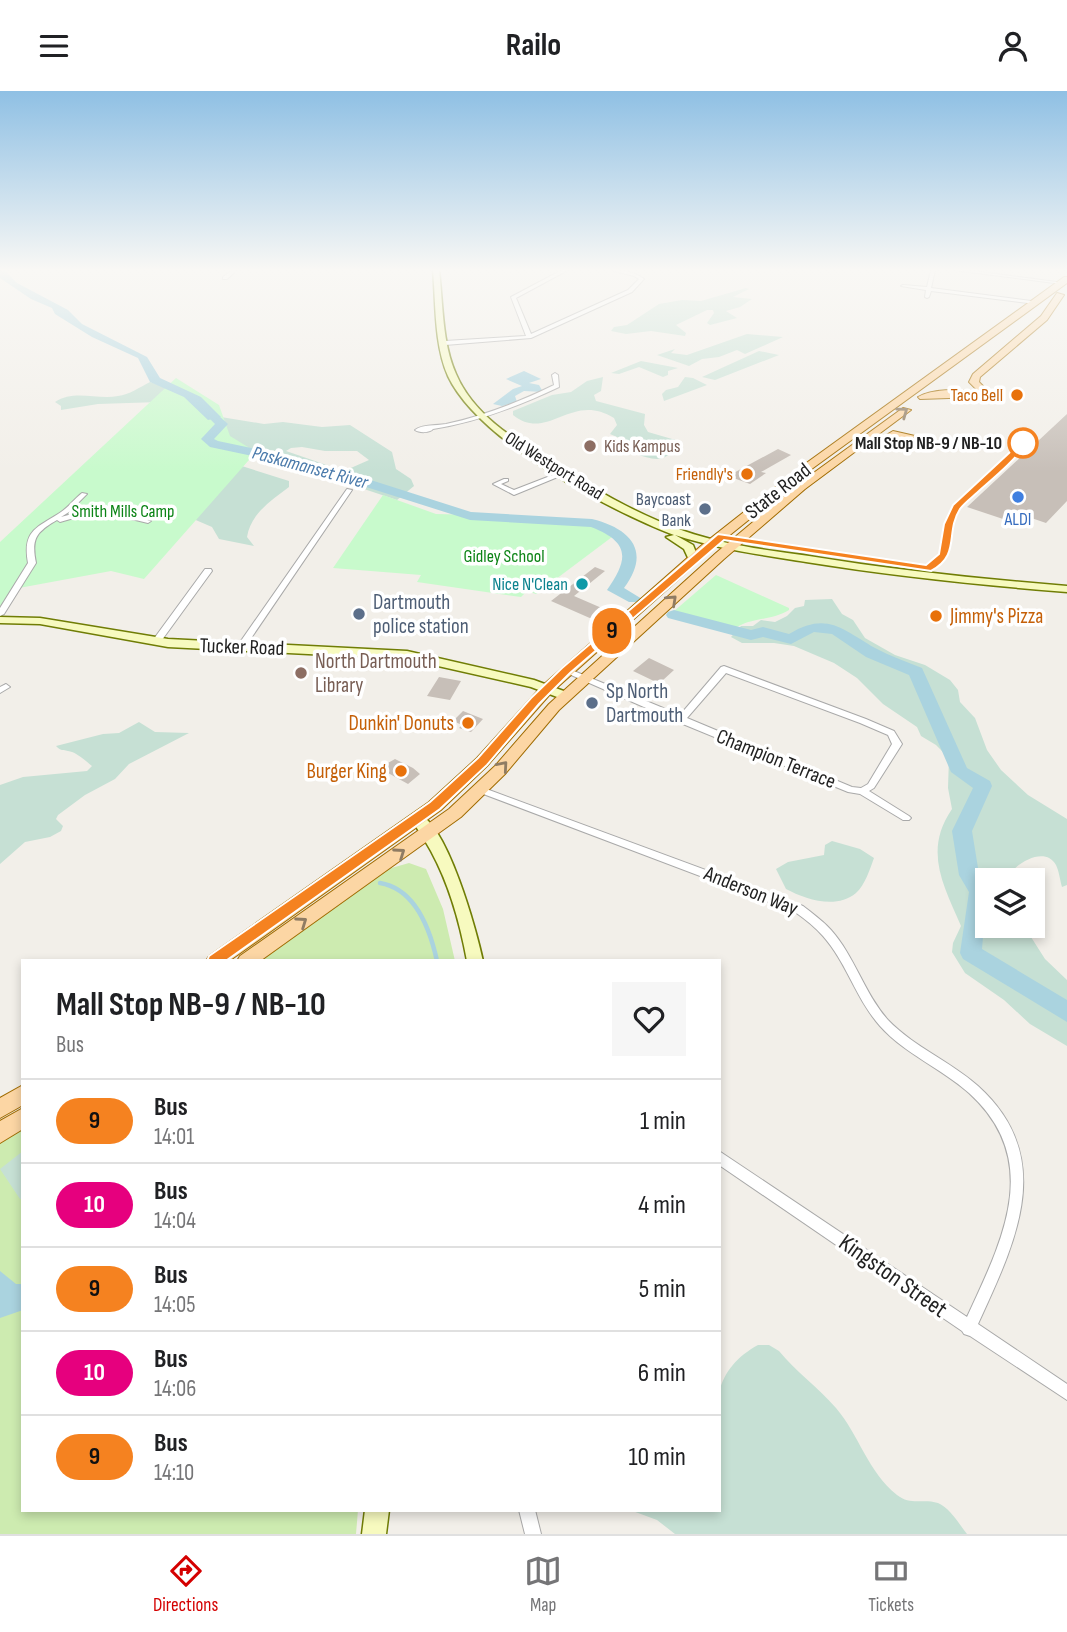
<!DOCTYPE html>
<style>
body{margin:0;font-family:"Sofia Sans Condensed",sans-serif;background:#f6f6f6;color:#202124;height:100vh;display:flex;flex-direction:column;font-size:26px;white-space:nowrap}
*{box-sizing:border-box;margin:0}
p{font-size:23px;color:#757577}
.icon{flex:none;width:38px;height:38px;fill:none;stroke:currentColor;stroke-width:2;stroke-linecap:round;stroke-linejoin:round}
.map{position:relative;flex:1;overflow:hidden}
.panel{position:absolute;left:21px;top:868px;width:700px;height:553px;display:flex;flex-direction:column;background:#fff;border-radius:0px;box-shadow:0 4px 10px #0003}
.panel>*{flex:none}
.badge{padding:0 14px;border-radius:23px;font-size:24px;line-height:46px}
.controls{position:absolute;left:975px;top:777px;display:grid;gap:14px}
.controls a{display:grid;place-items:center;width:70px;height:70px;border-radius:0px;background:#fff;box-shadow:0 4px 10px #0003;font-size:35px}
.map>.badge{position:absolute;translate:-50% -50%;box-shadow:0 0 0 4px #fff}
.round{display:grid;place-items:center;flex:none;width:74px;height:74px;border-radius:0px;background:#f6f6f6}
.head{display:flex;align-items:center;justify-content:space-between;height:119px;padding:0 35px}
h1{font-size:33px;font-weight:700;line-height:52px}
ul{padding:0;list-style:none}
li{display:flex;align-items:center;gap:21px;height:84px;padding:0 35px;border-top:2px solid #e0e0e0}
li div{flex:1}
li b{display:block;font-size:26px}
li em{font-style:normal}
li .badge{min-width:77px;font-weight:700;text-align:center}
header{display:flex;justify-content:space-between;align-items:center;height:91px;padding:0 35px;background:#fff;font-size:32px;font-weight:700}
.menu{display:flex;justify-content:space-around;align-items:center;height:98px;border-top:2px solid #e0e0e0;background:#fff;font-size:19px;color:#757577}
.menu a{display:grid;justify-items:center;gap:4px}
.menu .active{color:#d40000}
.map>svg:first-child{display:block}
.grass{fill:#cdebb0}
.wetland{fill:#c6e0d4;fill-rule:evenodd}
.park{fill:#c8facc}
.water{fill:#aad3df}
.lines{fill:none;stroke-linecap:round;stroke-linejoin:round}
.stream{stroke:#aad3df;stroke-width:4.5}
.river{fill:#aad3df;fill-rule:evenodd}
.building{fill:#c7bfb8}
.minor-casing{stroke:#a9a9a9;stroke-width:2}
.secondary-casing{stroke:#707d05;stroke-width:3}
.primary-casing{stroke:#a06b00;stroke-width:2}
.minor{fill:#fff;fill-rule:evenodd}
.secondary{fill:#f7fabf;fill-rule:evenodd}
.primary{fill:#fcd6a4;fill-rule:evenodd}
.oneway{stroke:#8f7c63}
.line{fill:#f58220;stroke:#fff;stroke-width:2}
.food-dot{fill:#e8710a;stroke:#fff;stroke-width:2.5}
.stop-dot{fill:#fff;stroke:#f58220;stroke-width:3.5}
.education-dot{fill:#8d6e63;stroke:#fff;stroke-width:2.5}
.shop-dot{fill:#3f7fe0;stroke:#fff;stroke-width:2.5}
.service-dot{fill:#5c6f8a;stroke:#fff;stroke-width:2.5}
.culture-dot{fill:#0f9aa8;stroke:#fff;stroke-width:2.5}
.labels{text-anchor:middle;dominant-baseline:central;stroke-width:7;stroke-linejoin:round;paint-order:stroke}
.far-food-label{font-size:18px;fill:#c56008;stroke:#fff;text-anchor:end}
.far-stop-label{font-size:18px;font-weight:bold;fill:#222;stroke:#fff;text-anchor:end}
.far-education-label{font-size:18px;fill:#785e54;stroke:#fff;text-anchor:start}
.far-street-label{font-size:18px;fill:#222;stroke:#fff}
.far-service-label{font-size:18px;fill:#4e5e75;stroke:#fff;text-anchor:end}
.far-park-label{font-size:18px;fill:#0c8416;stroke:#fff}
.far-shop-label{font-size:18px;fill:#366cbe;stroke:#fff}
.far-culture-label{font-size:18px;fill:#0d838f;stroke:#fff;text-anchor:end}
.far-water-label{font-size:19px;font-style:italic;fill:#4a7aab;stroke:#fff}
.street-label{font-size:21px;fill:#222;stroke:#fff}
.service-label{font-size:21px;fill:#4e5e75;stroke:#fff;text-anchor:start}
.food-label{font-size:21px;fill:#c56008;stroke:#fff;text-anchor:end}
.education-label{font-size:21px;fill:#785e54;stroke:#fff;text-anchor:start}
.near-street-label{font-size:24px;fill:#222;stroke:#fff}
</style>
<header><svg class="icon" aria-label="menu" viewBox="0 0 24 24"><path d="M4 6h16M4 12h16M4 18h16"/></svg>Railo<svg class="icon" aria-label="person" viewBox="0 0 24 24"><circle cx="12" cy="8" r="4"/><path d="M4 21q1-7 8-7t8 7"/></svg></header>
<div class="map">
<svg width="1067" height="1443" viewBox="0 0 1067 1443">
<rect width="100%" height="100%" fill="#f2efe9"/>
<path class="grass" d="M 409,772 L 426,778 L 443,818 L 455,870 L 258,870 L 388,778 Z
M 23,1035 L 23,1419 L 358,1419 L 356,1443 L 0,1443 L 0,1051 Z"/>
<path class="wetland" d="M 746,197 L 749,198 L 733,206 L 752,208 L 740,216 L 726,220 L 737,227 L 710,234 L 707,232 L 714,222 L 713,219 L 707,219 L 676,234 L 686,242 L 685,245 L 651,240 L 626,243 L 611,240 L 614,236 L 627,234 L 659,213 L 682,209 L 701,210 Z
M 747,243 L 783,246 L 745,263 L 737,259 L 719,266 L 702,268 L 689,275 L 657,264 L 675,258 L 671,262 L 687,264 Z
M 759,260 L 779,264 L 715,289 L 702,286 Z
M 641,270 L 678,277 L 668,280 L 668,284 L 663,286 L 639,276 L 619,283 L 611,282 Z
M 603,286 L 601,300 L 594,304 L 596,310 L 645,323 L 644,334 L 648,341 L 679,350 L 680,352 C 662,375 656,368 630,362 L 624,349 L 610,343 L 617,334 L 614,327 C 571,300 548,352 513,324 L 513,320 L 552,304 L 571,301 L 587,290 Z
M 685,286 L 693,287 L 707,294 L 664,310 L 662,303 L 666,299 L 678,296 Z
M 150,291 L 170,298 L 159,311 L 98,313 L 61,319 L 61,315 L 55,311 C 74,298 97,309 118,305 C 129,304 140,296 150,291 Z
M 221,326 L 264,333 L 283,331 L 322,336 L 350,334 L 392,361 L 396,378 L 411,388 L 414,395 L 397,409 L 316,382 L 221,360 ZM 302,356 L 325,360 L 357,360 L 369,369 L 344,380 L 286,360 L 291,357 Z
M 226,370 L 289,390 L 289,396 C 271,410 251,422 247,446 L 254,455 L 219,448 L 212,436 L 191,427 Z
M 832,508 L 842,523 L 853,529 L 865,547 L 895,564 L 925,574 L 950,589 L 958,599 L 960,611 L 975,627 L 987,659 L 1001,679 L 1028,704 L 1067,728 L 1067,794 L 1062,796 C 1060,789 1059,780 1056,774 C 1044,753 1012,775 1005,789 L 987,789 L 987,835 L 1024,835 L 1045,868 L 1067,889 L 1067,955 L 1030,933 L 1004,909 L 965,882 L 952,861 L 953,852 L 961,835 C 944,795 923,760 952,718 L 948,697 L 949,667 L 936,654 L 921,645 L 917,636 L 883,613 L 857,587 L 834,572 L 794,555 L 774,552 L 742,552 L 731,546 L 741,535 L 753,535 L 761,529 L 775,531 L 787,525 L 795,517 L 804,515 L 805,509 Z
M 139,631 L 155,641 L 189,642 L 129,673 L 115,688 L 85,704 L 58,724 L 56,728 L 63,735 L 61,740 L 50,746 L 25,751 L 0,773 L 0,694 L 23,686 L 87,680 L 92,675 C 87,671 78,663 72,661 C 64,658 61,661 56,655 L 103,643 L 119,642 Z
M 832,750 L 860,758 L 874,767 C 870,778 865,794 856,802 C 836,819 805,808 786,798 L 776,778 L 788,771 L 824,764 L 825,754 Z
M 23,1060 L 23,1108 L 20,1108 L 0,1078 Z
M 758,1254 L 769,1254 L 779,1260 C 796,1281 818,1296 836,1317 C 859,1344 868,1381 897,1404 C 911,1415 923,1407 938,1412 C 950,1417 959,1433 967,1443 L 675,1443 L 657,1429 L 630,1419 L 719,1419 L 719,1302 C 724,1280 738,1265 758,1254 Z"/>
<path class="park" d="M 176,287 L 219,314 L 230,345 L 256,361 L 144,488 L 111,480 L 19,497 L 0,515 L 0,451 Z
M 383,404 L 436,423 L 477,424 L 596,435 L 612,446 L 536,503 L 527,500 L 521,506 L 417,491 L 421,484 L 333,477 Z
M 716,484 L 789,517 L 789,519 C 772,530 748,526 733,539 L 728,535 L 673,521 Z"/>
<path class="water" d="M 0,179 L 4,179 L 17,192 L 68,219 L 82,233 L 147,266 L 160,287 L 201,306 L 221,326 L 208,329 L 184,306 L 150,291 L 138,267 L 92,246 L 55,223 L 52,217 L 31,208 L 0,187 Z
M 524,280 L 541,288 L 529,292 L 539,294 L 543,301 L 524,300 L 515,305 L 517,311 L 502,315 L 493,313 L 513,298 L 522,295 L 506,288 Z
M 0,1180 L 16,1193 L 23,1193 L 23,1219 L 0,1227 Z"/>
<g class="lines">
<path class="stream" d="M 380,792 C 416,798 430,838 437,870"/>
<path class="river" d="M 197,305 L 228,333 L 214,348 L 218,350 L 308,369 L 471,421 L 592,428 C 632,438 651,461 624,497 L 642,508 L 639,511 L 629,511 L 607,499 C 629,468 630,451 591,436 L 470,429 L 300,375 L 210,356 L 201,348 L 215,333 L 191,309 Z
M 674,519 L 751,539 L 763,536 L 789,543 C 827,520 842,538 875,557 C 890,565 907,571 922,577 L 967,677 L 990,690 L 992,695 L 972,740 L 979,783 L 987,796 L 982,858 L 1067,909 L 1067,931 L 963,868 L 960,862 L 969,801 L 959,784 L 952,740 L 973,697 L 951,681 L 909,584 L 866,566 L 832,543 L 814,541 L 791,553 L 763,546 L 751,549 L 668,527 L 666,524 L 668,521 Z"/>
</g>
<path class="building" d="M 1067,323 L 1067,410 L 1046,432 L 1011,420 L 1003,428 L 967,416 Z
M 778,358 L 791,364 L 761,381 L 766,382 L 750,393 L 728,385 Z
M 595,476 L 605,480 L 574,505 L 604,518 L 592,528 L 551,510 Z
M 649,567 L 674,579 L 662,590 L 656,591 L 633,580 Z
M 439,586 L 461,590 L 450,609 L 427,605 Z
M 463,620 L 483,628 L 471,641 L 459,637 L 462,634 L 453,630 Z
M 395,668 L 413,677 L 420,683 L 408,693 L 379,677 Z"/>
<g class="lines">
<g class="minor-casing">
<path id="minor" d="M 232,179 L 237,179 L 227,188 L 223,188 L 223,186 Z
M 562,179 L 568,179 L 516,207 L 531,243 L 628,199 L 639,188 L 634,185 L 611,179 C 623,179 635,181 644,188 L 632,201 L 531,247 L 445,254 L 442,252 L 445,250 L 526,245 L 511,206 Z
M 931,179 L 935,179 L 931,197 L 1039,211 L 1036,213 L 931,200 L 929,206 L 927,207 L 925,206 L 926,199 L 901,195 L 903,194 L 927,196 Z
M 953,179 L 966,179 L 1064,192 L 1062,193 Z
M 555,282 L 558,284 L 559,296 C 519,315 477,331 433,338 C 430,342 419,342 415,339 C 423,333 435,335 446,333 C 484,325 519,311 554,294 L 552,284 Z
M 563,380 L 566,382 L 565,383 L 514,404 L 493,393 L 504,388 L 508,388 L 508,390 L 501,393 L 514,399 Z
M 347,398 L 352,399 L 243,559 L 237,559 L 236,557 Z
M 82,402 L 87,403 L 69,421 L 61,426 L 98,416 L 151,430 L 148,432 L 98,420 L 60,431 L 57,429 C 36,441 31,448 36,472 L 4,523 L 0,525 L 0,517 L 28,472 C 22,439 37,437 61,421 C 69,416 74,408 82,402 Z
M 205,478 L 211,478 L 212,480 L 159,553 L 153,553 L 153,549 Z
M 724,575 L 866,628 L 894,640 L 902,653 L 874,697 L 869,700 L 909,725 L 911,727 L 909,729 L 903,729 L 860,703 L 848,701 L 678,631 L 562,580 L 563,578 L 569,578 L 680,624 L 721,576 ZM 726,582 L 860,632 L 888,644 L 892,653 L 868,693 L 861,697 L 852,696 L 687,627 Z
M 6,593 L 10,596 L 0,602 L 0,596 Z
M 481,696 L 803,815 C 813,823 823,830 831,839 C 855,866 864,902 888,929 C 914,956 950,970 978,995 C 1058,1067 1015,1152 978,1233 L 1067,1293 L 1067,1309 L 970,1245 L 964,1243 L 962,1240 L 719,1074 L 719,1060 L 967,1226 C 1002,1150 1044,1070 969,1002 C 941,977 905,963 880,935 C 856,908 847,872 823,845 C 815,836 805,828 795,821 L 478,701 L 476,699 L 478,697 Z
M 519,1419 L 535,1419 L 541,1443 L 525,1443 Z"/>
</g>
<g class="secondary-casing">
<path id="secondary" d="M 433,179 L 439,179 C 443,213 442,252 456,283 C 473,323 513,348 548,369 C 591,396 635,423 684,440 C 724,454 767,459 809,465 C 894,479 981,488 1067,495 L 1067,501 C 980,494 893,485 806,471 C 762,464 718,458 675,444 L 693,454 L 699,469 L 694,472 L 690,471 L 684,458 L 666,446 L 674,444 C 608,419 478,349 448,285 C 434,253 436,213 433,179 Z
M 0,526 L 40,527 L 168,548 L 407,560 L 534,589 L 569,602 L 571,605 L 565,609 L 531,596 L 407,568 L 168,556 L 40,533 L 0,532 Z
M 418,723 C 447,732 477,841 483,870 L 467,870 C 460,832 450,795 431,760 C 425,749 418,739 411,728 Z
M 365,1419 L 389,1419 L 386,1443 L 362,1443 Z"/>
</g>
<g class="primary-casing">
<path id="primary" d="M 1064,186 L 1067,186 L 1067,192 L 813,377 L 710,460 L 552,601 L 487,675 L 441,719 L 229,870 L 206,870 L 209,865 L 429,711 L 477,667 L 542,595 L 702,454 L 805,373 Z
M 1057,202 L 1064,204 L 1047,229 L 980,286 L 979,291 L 988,300 L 978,306 L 920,308 L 918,306 C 934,297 960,299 978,300 L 969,291 L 973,283 L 1041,225 Z
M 903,317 L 911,319 L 805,398 L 724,468 L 559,619 L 505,683 L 461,726 L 260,870 L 237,870 L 240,865 L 449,718 L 495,675 L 549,613 L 716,462 L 797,394 Z
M 893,340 L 915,345 L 910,348 L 895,346 L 875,357 L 870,354 Z
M 23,994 L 23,1014 L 0,1027 L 0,1007 Z
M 23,1017 L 23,1038 L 0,1052 L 0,1030 Z"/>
</g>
<use href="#minor" class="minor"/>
<use href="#secondary" class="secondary"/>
<use href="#primary" class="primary"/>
</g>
<defs><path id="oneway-chevron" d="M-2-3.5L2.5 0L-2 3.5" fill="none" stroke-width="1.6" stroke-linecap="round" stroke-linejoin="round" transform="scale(1.75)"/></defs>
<g class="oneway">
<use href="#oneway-chevron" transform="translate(903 321) rotate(-36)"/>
<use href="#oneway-chevron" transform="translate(672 509) rotate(-43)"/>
<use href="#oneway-chevron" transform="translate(503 675) rotate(-49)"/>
<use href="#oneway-chevron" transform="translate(400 762) rotate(-35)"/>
<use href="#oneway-chevron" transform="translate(302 831) rotate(-35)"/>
</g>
<linearGradient id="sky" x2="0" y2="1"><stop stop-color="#8fc0e4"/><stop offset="0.47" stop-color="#f9f8f5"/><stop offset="1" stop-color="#f9f8f5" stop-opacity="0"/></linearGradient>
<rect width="1067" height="381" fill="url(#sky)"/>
<path class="line" d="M 1023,349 L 1027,352 C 1014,370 997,384 980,399 C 974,405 965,411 960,418 C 945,442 961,464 931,480 L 724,449 L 570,582 L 539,613 L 487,674 L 440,718 L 220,874 L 209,874 L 207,870 L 209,865 L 430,711 L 478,667 L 531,607 L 562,577 L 718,443 L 926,474 L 939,463 L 944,433 L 953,414 Z"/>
<g class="food-dot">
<circle cx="1017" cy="304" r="7"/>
<circle cx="747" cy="383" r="7"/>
<circle cx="936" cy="525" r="7"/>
<circle cx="468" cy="632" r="7"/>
<circle cx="401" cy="680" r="7"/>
</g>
<circle class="stop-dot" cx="1023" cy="352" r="14"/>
<g class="education-dot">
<circle cx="590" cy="355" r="7"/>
<circle cx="301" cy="582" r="7"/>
</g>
<circle class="shop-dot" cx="1018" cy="406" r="7"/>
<g class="service-dot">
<circle cx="705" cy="418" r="7"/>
<circle cx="359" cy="523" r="7"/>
<circle cx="592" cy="612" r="7"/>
</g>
<circle class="culture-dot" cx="582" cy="493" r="7"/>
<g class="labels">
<g class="far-food-label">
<text x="1003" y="304">Taco Bell</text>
<text x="733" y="383">Friendly's</text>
</g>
<g class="far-stop-label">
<text x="1002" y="352">Mall Stop NB-9 / NB-10</text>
</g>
<g class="far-education-label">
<text x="604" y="355">Kids Kampus</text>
</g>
<g class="far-street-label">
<text transform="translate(554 375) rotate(32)">Old Westport Road</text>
</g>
<g class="far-service-label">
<text x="691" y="408">Baycoast<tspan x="691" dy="21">Bank</tspan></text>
</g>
<g class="far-park-label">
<text x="123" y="420">Smith Mills Camp</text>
<text x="504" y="465">Gidley School</text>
</g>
<g class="far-shop-label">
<text x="1018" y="428">ALDI</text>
</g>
<g class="far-culture-label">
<text x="568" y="493">Nice N'Clean</text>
</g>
<g class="far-water-label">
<text transform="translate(310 377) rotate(15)">Paskamanset River</text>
</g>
<g class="street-label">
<text transform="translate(778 400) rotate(-38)">State Road</text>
<text transform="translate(242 556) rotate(2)">Tucker Road</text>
<text transform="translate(776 668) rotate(22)">Champion Terrace</text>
<text transform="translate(751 800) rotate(22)">Anderson Way</text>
</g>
<g class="service-label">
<text x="373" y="511">Dartmouth<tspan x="373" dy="24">police station</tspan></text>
<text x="606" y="600">Sp North<tspan x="606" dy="24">Dartmouth</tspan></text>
</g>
<g class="food-label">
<text x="950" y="525" text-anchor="start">Jimmy's Pizza</text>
<text x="454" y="632">Dunkin' Donuts</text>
<text x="387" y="680">Burger King</text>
</g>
<g class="education-label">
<text x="315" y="570">North Dartmouth<tspan x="315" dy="24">Library</tspan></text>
</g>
<g class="near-street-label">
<text transform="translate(893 1185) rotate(35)">Kingston Street</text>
</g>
</g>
</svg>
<div class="controls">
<a><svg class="icon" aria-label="layers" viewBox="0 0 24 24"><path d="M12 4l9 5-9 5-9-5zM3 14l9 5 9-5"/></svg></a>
</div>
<b class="badge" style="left:612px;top:540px;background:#f58220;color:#111">9</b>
<section class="panel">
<div class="head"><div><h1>Mall Stop NB-9 / NB-10</h1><p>Bus</p></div><a class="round"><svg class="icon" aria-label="heart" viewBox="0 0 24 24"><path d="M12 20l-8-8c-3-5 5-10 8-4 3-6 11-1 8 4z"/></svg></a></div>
<ul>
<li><span class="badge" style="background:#f58220;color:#111">9</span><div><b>Bus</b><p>14:01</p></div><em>1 min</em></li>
<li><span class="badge" style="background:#e6007e;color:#fff">10</span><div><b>Bus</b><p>14:04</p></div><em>4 min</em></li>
<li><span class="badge" style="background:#f58220;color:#111">9</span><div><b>Bus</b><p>14:05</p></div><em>5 min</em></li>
<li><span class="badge" style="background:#e6007e;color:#fff">10</span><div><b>Bus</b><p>14:06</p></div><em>6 min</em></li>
<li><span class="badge" style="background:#f58220;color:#111">9</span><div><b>Bus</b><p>14:10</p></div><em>10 min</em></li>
</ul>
</section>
</div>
<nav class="menu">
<a class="active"><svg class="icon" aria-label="directions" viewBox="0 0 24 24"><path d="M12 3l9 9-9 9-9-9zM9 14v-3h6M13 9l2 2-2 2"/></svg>Directions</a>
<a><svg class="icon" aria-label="map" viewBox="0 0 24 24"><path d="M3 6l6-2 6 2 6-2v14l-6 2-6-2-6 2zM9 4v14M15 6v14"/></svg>Map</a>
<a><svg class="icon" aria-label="tickets" viewBox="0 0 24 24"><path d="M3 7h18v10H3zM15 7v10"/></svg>Tickets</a>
</nav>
